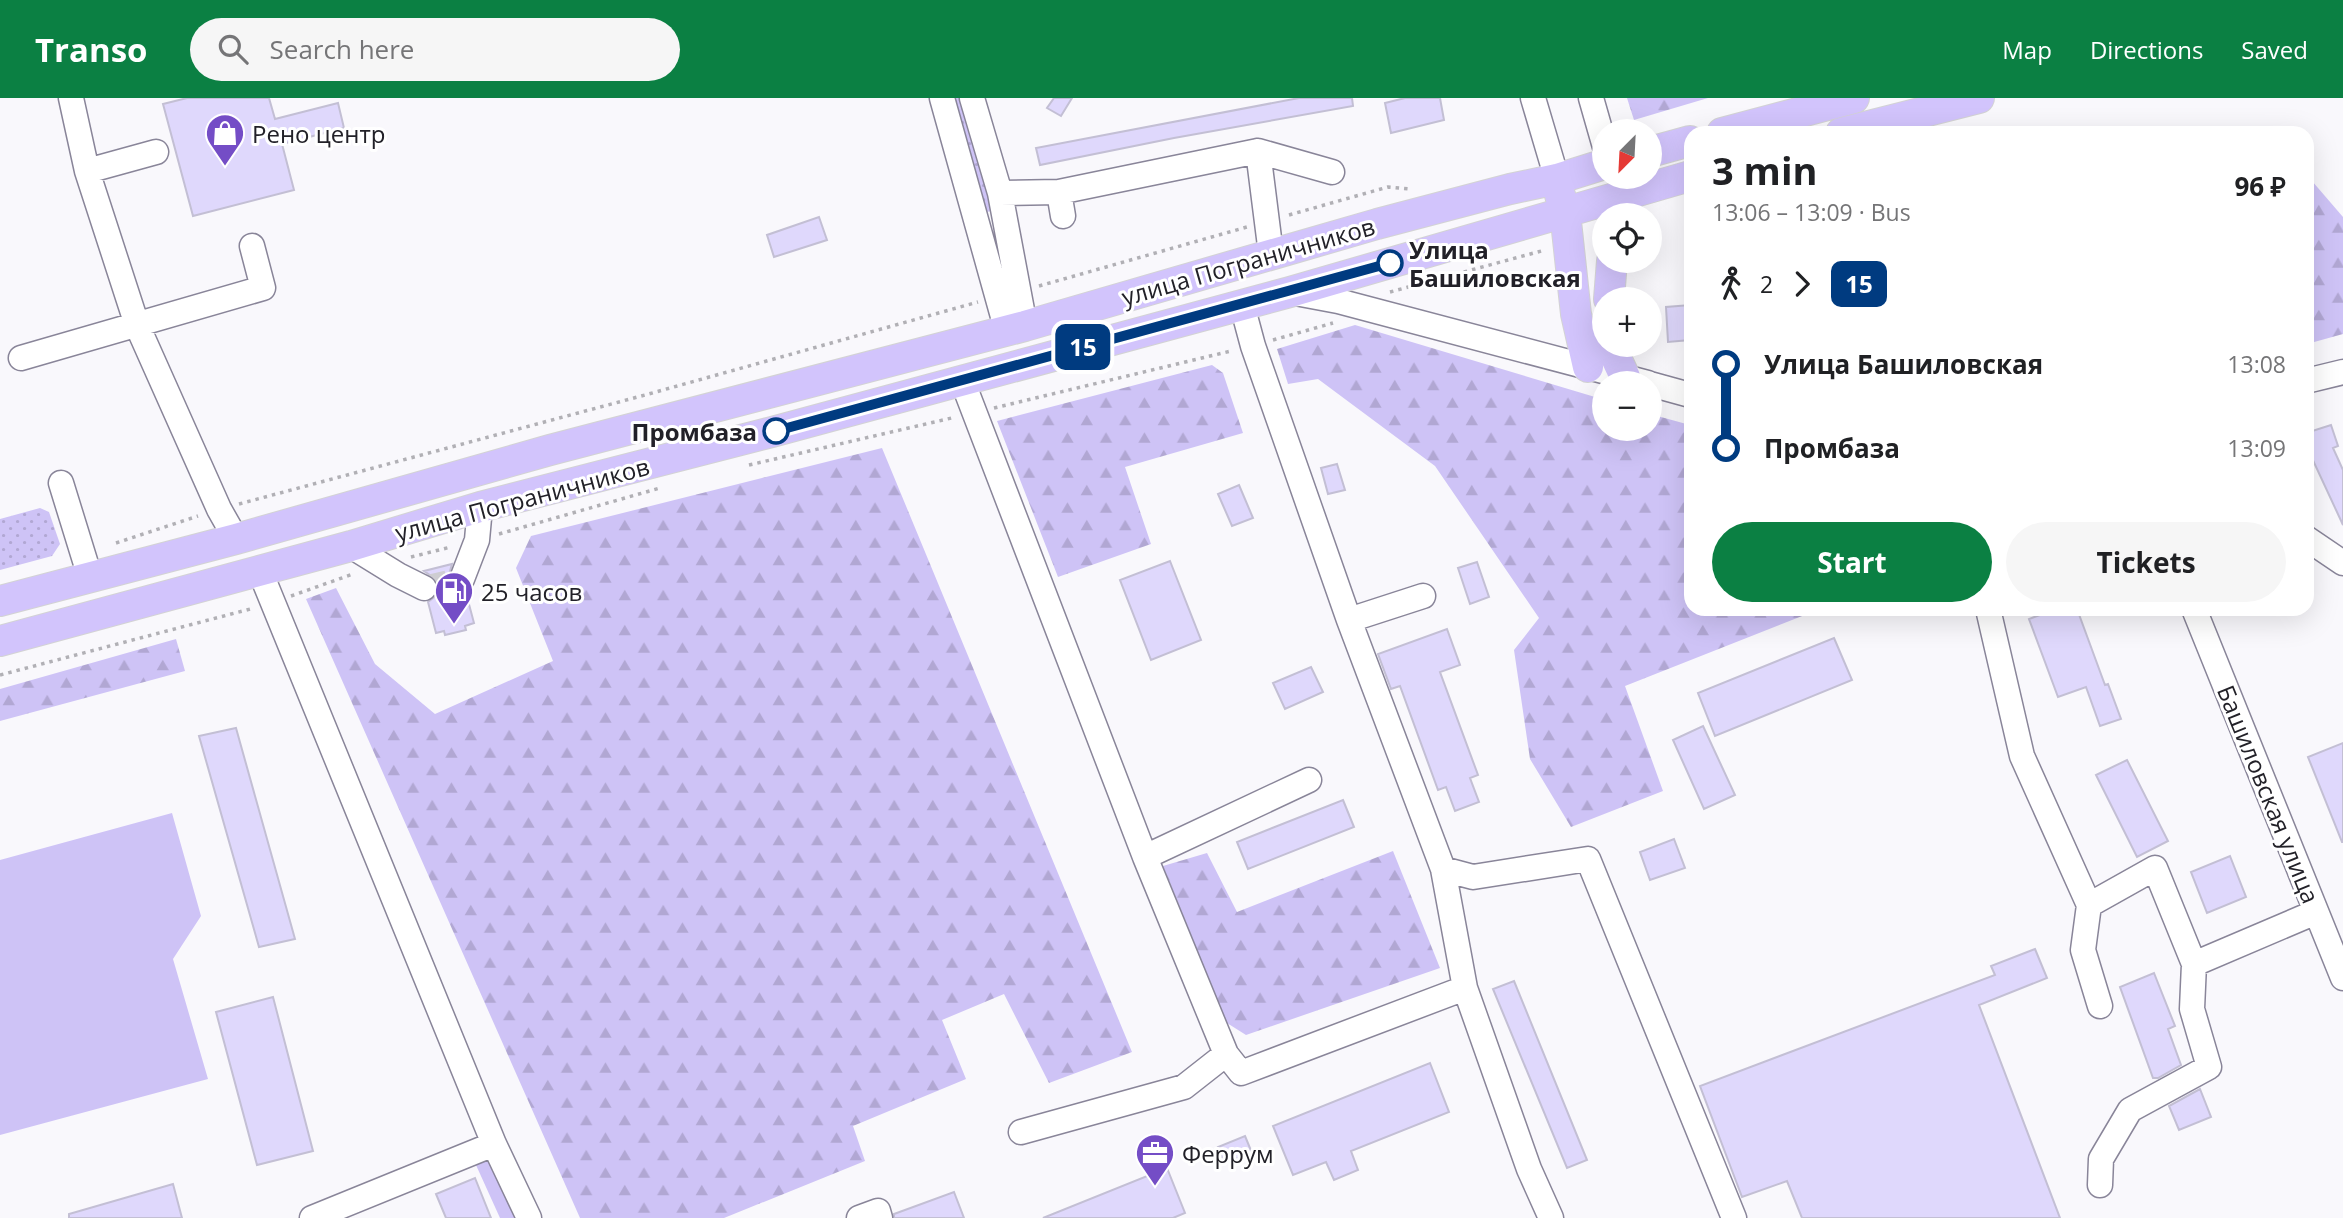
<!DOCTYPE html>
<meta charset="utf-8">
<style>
body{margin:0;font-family:"Open Sans",sans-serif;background:#f6f6f6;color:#202124;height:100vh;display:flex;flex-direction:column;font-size:26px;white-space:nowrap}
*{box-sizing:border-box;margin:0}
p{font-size:23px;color:#757577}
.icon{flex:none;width:38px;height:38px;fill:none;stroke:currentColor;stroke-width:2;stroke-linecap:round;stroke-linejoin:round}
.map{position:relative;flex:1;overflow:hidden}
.details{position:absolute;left:1684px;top:28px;width:630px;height:490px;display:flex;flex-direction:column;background:#fff;border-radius:21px;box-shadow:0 7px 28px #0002}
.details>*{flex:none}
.badge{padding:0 14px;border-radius:10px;font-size:24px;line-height:46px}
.needle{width:46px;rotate:204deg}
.fabs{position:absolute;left:1592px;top:21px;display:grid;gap:14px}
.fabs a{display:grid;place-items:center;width:70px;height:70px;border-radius:50%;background:#fff;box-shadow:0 7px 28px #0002;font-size:35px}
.map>.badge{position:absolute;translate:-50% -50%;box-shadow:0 0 0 4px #fff}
.legs{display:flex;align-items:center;gap:10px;height:77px;padding:0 28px;font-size:23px}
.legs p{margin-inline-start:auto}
.headline{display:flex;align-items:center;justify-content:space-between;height:119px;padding:0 28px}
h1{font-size:38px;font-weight:700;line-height:52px}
.action{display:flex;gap:14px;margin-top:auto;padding:14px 28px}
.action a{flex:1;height:80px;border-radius:42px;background:#0b8043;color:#fff;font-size:28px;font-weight:700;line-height:80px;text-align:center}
.action a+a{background:#f6f6f6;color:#202124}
ul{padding:0 28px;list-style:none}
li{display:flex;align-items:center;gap:24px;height:84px;font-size:26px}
li i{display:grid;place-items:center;width:10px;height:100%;margin:0 9px;background:currentColor}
li i::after{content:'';width:18px;height:18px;margin:-9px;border:5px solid;border-radius:50%;background:#fff}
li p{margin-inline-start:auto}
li:first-child i{background:linear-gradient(#0000 50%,currentColor 0)}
li:last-child i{background:linear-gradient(currentColor 50%,#0000 0)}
header{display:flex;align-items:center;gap:42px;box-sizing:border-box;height:98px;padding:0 35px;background:#0b8043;color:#fff}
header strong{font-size:33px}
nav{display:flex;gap:38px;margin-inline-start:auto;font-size:24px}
.search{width:490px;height:63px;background:#f6f6f6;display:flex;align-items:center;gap:18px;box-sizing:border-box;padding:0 24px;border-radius:38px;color:#757577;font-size:26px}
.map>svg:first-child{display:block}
.grass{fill:url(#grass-dots)}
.forest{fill:url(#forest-firs)}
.park{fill:#cec3f6}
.building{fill:#dfd8fc;stroke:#c3bfd4;stroke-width:2}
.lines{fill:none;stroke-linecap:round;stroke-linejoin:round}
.minor-tunnel{stroke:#cecdd2;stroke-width:24;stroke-dasharray:24 12;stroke-linecap:butt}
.minor-casing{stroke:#898599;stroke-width:27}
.major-casing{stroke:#d3d3d4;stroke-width:32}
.path{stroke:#b1b0b5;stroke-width:3.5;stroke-dasharray:3.5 5;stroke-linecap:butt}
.minor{stroke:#fff;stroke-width:24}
.major{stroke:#d2c4fc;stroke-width:30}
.line-1-casing{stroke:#fff;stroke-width:16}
.line-1{stroke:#003b80;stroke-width:10}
.stop-1-dot{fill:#fff;stroke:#003b80;stroke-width:3.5}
.labels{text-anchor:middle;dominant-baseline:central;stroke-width:6;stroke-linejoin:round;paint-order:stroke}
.poi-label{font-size:24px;fill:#222128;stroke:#fff;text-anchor:start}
.stop-label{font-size:24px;font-weight:bold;fill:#222128;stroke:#fff;text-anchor:start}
.street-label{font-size:24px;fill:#222128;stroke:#fff}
</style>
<header>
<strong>Transo</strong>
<div class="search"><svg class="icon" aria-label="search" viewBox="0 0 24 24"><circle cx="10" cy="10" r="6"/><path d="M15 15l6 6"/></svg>Search here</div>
<nav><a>Map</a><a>Directions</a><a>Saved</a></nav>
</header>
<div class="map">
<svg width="2343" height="1120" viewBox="0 0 2343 1120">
<defs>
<pattern id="grass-dots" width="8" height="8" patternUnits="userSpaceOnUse" patternTransform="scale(1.75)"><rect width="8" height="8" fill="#cec3f6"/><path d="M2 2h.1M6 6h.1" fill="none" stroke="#b1a7d3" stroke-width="1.8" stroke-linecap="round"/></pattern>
<pattern id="forest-firs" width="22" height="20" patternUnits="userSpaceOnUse" patternTransform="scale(1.75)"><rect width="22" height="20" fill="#cec3f6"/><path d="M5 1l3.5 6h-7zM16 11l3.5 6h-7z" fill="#b1a7d3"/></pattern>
</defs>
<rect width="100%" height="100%" fill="#f9f8fc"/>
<path class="grass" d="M 953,0 L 961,0 L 992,113 L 986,114 Z
M 40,410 L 49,414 L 60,446 L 52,458 L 0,472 L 0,421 Z"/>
<path class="forest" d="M 1627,0 L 1708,0 L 1634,22 Z
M 2306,76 L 2343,119 L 2343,236 L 2307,246 Z
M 1355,227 L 1605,302 L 1605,331 L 1650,331 L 1650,316 L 1690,327 L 1690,511 L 1820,511 L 1625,588 L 1663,693 L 1571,729 L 1530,661 L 1514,552 L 1539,520 L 1435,368 L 1318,281 L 1288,286 L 1277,251 Z
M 1212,267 L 1223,275 L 1243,335 L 1125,369 L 1151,446 L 1058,479 L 997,323 Z
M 882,350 L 1132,954 L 1049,985 L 1004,896 L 942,922 L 966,981 L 853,1028 L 865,1063 L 724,1120 L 580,1120 L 306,501 L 336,490 L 375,566 L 435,616 L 553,563 L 516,470 L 531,438 Z
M 176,541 L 185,573 L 0,623 L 0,591 Z
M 1393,753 L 1440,870 L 1246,937 L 1227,925 L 1163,768 L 1207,755 L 1237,814 Z"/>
<path class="park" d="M 172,715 L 201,818 L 173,861 L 208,981 L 0,1037 L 0,762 Z
M 490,1060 L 516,1120 L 500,1120 L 476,1067 Z"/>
<path class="building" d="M 187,0 L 269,0 L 275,21 L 338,5 L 344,30 L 282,46 L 294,92 L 193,118 L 163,6 Z
M 1054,0 L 1072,0 L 1061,18 L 1047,10 Z
M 1299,0 L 1352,0 L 1353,8 L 1174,40 L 1040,67 L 1036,50 Z
M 1405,0 L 1440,0 L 1444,22 L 1391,35 L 1385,5 Z
M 819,119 L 827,142 L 774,159 L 767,137 Z
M 1690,207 L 1690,242 L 1668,244 L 1666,209 Z
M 2331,327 L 2338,348 L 2333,350 L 2343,372 L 2343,427 L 2311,358 L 2306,360 L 2306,335 Z
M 1337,366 L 1345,392 L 1328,396 L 1321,370 Z
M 1239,387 L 1253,420 L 1232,428 L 1218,396 Z
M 1170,463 L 1201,542 L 1151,562 L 1120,482 Z
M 1477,464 L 1489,499 L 1470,506 L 1458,470 Z
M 452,466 L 447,484 L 456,495 L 466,495 L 474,525 L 465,528 L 466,532 L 445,537 L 444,533 L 436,535 L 428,504 L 438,496 L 437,482 L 424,473 Z
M 2056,511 L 2077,511 L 2105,587 L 2108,586 L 2121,621 L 2100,628 L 2086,589 L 2058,599 L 2029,521 Z
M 1447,531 L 1460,567 L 1440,574 L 1478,677 L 1470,680 L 1479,704 L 1455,713 L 1446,689 L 1438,692 L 1400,588 L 1391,591 L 1378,556 Z
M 1834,540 L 1852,582 L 1715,638 L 1698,595 Z
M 1311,569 L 1323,594 L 1285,611 L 1273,585 Z
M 1703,628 L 1735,697 L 1704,711 L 1673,642 Z
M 236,630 L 295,841 L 259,849 L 199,638 Z
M 2343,645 L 2343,744 L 2342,744 L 2308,659 Z
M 2127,662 L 2168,743 L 2137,759 L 2096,677 Z
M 1343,702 L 1354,729 L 1248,771 L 1237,744 Z
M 1674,741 L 1685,770 L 1650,782 L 1640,754 Z
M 2230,758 L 2246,799 L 2207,815 L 2191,774 Z
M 2035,851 L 2047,880 L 1979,907 L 2060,1120 L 1802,1120 L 1787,1083 L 1742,1099 L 1700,988 L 1995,877 L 1991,868 Z
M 2154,875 L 2175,928 L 2168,931 L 2181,967 L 2158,980 L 2153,980 L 2120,889 Z
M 1514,883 L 1587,1062 L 1567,1070 L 1493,891 Z
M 273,899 L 313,1053 L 257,1067 L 216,914 Z
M 1430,965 L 1449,1014 L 1351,1053 L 1358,1072 L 1334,1082 L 1326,1064 L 1293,1077 L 1273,1028 Z
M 2200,991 L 2211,1019 L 2179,1032 L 2169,1008 Z
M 1245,1038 L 1252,1055 L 1224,1065 L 1218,1049 Z
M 1167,1070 L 1185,1115 L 1173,1120 L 1043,1120 Z
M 475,1080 L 491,1120 L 446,1120 L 436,1096 Z
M 173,1086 L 182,1120 L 69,1120 L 69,1116 Z
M 954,1094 L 964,1120 L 894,1120 L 894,1116 Z"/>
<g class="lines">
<path class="minor-tunnel" d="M 424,490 L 462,481"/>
<g class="minor-casing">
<path id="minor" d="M 71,0 L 87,73 L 137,227 L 219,411 L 236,441
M 942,0 L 1007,233
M 972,0 L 1000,95 L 1025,228
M 1533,0 L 1557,81
M 1591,0 L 1605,49
M 1258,53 L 1271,156
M 87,73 L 156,54
M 1059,94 L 1063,118
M 1000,95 L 1059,94 L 1258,53 L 1332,74
M 1290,194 L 1338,203 L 1648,285
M 21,260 L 263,190 L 252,148
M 962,282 L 1145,759 L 1226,956 L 1241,975 L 1465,890 L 1443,771 L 1349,522 L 1253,248 L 1242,207
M 2306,283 L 2343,274
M 1650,286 L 1690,297
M 61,385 L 90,479
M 2306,440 L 2343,465
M 351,448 L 398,477 L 424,490
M 260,473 L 494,1046 L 529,1120
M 462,481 L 477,442 L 480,409
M 1988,511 L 2022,658 L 2089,807 L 2083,852 L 2100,908
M 2194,511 L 2343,880
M 1349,522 L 1423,498
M 1145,759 L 1309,682
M 1443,771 L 1473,779 L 1588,761 L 1734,1120
M 2089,807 L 2155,770 L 2194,866
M 1465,890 L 1529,1071 L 1551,1120
M 1021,1034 L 1184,989 L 1226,956
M 2100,1087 L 2101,1061 L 2130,1012 L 2209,969 L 2192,911 L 2194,866 L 2316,814
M 312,1120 L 494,1046
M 859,1120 L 878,1113 L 880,1120"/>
</g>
<g class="major-casing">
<path id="major" d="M 1722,35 L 1854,0
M 1841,35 L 1979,0
M 1650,54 L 1690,43
M 1560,97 L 1565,114 L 1576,216 L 1588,269
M 1609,201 L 1612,163
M 1610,247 L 1625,279
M 0,503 L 236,441 L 550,352 L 1025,228 L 1377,126 L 1510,91 L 1557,81 L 1605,66
M 0,543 L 351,448 L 480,409 L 772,334 L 1290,194 L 1690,78"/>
</g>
<path class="path" d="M 1289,117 L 1388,89 L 1410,91
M 1039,188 L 1247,129
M 1390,194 L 1545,152
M 1273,242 L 1333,225
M 994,310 L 1231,253
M 749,367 L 956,319
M 239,406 L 645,297 L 978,204
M 499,436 L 660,390
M 116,445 L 198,418
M 411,459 L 451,449
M 291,498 L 353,476
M 0,577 L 254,510"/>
<use href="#minor" class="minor"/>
<use href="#major" class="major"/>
</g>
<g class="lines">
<g class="line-1-casing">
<path id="line-1" d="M 776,333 L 1390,165"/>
</g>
<use href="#line-1" class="line-1"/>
</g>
<defs>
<g id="shop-pin" transform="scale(2.0125)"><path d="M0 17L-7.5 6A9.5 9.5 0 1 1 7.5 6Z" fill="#744dc6" stroke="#fff"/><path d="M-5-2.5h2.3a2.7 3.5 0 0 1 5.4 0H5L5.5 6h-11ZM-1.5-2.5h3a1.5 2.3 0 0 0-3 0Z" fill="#fff"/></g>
<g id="fuel-pin" transform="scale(2.0125)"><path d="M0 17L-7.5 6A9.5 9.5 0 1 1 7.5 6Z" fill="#744dc6" stroke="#fff"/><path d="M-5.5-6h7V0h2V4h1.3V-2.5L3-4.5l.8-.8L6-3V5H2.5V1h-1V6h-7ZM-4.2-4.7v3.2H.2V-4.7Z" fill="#fff"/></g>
<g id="office-pin" transform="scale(2.0125)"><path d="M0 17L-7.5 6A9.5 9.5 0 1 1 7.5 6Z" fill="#744dc6" stroke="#fff"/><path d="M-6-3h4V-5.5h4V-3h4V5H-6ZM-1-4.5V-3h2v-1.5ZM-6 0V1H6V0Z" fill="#fff"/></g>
</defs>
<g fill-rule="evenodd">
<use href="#shop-pin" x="225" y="35"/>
<use href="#fuel-pin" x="454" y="493"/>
<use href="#office-pin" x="1155" y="1055"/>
</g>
<g class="stop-1-dot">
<circle cx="1390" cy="165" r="12"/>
<circle cx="776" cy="333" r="12"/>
</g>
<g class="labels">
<g class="poi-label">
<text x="252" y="35">Рено центр</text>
<text x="481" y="493">25 часов</text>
<text x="1182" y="1055">Феррум</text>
</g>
<g class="stop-label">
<text x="1409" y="151">Улица<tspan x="1409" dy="28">Башиловская</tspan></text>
<text x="757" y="333" text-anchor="end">Промбаза</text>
</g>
<g class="street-label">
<text transform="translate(1248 163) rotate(-16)">улица Пограничников</text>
<text transform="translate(522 401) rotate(-15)">улица Пограничников</text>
<text transform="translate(2269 696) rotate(68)">Башиловская улица</text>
</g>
</g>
</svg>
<div class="fabs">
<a><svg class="needle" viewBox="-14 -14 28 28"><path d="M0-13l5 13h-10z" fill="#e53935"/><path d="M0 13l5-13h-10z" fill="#757577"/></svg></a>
<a><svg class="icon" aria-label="locate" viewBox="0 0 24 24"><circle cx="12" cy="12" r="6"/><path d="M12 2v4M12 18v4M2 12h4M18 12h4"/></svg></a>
<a>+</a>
<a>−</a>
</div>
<b class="badge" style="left:1083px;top:249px;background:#003b80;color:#fff">15</b>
<section class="details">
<div class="headline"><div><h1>3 min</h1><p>13:06 – 13:09 · Bus</p></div><b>96 ₽</b></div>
<div class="legs"><svg class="icon" aria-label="walk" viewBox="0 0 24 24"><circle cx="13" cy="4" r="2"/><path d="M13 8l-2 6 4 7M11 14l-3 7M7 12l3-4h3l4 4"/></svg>2<svg class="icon" aria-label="forward" viewBox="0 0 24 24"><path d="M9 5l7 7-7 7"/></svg><b class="badge" style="background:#003b80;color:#fff">15</b></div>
<ul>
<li><i style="color:#003b80"></i><b>Улица Башиловская</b><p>13:08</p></li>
<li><i style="color:#003b80"></i><b>Промбаза</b><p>13:09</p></li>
</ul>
<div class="action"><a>Start</a><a>Tickets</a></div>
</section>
</div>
